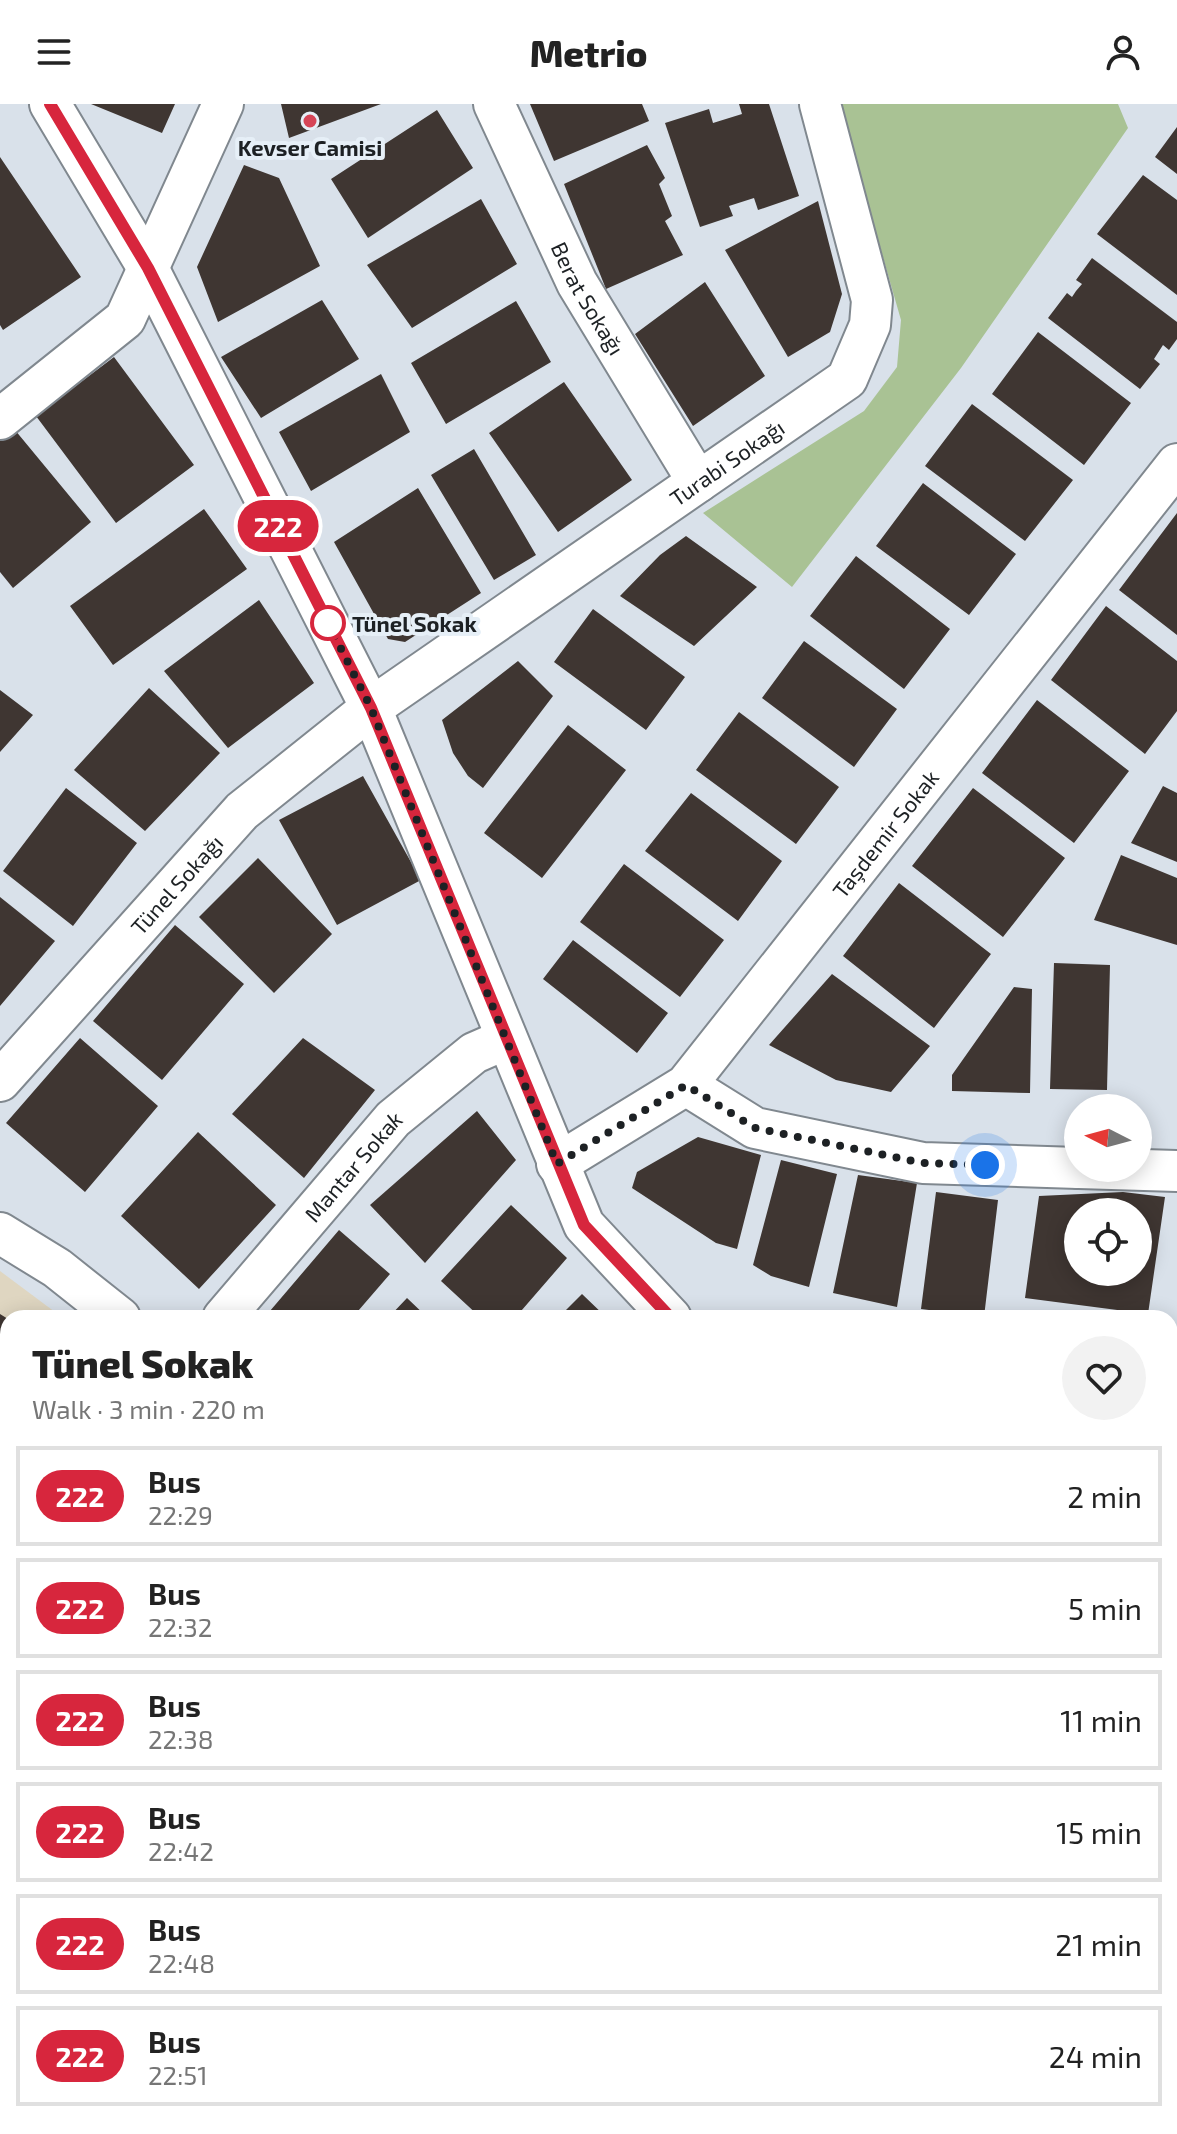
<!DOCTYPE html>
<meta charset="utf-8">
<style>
body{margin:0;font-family:"Exo 2",sans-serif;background:#f2f2f2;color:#222;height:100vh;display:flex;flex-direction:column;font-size:30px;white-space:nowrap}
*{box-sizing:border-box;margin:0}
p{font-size:26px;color:#767676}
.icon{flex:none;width:44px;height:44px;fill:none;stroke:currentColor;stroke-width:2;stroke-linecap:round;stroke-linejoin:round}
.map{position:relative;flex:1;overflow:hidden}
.drawer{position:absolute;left:0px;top:1206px;width:1178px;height:824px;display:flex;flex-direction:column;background:#fff;border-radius:24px 24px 0 0;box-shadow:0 4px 20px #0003}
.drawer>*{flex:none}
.badge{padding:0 16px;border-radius:26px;font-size:28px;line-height:52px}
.needle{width:52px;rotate:276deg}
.buttons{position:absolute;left:1064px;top:990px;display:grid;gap:16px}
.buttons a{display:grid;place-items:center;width:88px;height:88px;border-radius:50%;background:#fff;box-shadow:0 4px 20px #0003;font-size:40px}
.you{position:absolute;width:40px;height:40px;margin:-20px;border:6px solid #fff;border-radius:50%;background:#1a73e8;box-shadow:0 0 0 12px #1a73e833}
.map>.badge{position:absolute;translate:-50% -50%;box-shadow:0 0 0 4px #fff}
.round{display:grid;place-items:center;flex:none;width:84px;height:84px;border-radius:42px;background:#f2f2f2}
.headline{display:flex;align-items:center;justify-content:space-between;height:136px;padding:0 32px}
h1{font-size:38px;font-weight:800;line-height:60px}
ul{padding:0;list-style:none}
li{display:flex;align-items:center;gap:24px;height:100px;margin:0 16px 12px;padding:0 16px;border:4px solid #e0e0e0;border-radius:0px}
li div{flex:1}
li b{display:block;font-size:30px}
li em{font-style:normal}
li .badge{min-width:88px;font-weight:700;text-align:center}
header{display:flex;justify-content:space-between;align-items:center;height:104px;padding:0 32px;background:#fff;font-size:36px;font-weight:800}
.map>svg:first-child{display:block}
.education{fill:#dfd6c1}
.green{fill:#a9c294}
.building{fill:#3f3632;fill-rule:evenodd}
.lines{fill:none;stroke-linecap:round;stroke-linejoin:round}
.minor-casing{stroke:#80888f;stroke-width:44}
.path{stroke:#9fa5ac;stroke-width:5;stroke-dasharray:8 4;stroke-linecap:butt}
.minor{stroke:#fff;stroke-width:40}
.line-casing{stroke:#fff;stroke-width:18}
.line{stroke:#d7263d;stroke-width:12}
.walk{stroke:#1d2124;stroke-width:8;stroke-dasharray:0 14.4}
.poi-dot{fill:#d64557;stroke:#e6eff7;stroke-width:3}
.stop-dot{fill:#fff;stroke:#d7263d;stroke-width:4}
.labels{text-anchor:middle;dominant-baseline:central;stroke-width:8;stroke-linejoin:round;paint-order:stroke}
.poi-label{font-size:22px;font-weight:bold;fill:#1d2124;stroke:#e6eff7}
.street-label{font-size:22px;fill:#1d2124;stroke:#e6eff7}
.stop-label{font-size:22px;font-weight:bold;fill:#1d2124;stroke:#e6eff7;text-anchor:start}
</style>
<header><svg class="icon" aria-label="menu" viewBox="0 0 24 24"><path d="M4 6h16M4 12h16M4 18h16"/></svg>Metrio<svg class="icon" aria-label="person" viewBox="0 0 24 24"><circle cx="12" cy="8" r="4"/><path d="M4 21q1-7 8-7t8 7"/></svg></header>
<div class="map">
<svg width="1177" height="2030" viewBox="0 0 1177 2030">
<rect width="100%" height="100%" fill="#d9e1ea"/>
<path class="education" d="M 0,1167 L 63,1214 L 8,1214 L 8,1351 L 0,1345 Z
M 1177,1590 L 1177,1789 L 1170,1781 L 1170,1644 Z"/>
<path class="green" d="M 839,0 L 1118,0 L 1128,24 L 961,264 L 792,483 L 703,409 L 864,307 L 897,263 L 901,216 Z
M 0,1625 L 8,1630 L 8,2022 L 208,2022 L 209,2030 L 0,2030 Z
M 218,2022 L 276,2022 L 278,2030 L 220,2030 Z
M 975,2022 L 1069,2022 L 1068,2030 L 1014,2030 Z"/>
<path class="building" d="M 91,0 L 175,0 L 162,29 Z
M 281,0 L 381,0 L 289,34 Z
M 530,0 L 642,0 L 649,17 L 554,57 Z
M 739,0 L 769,0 L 799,92 L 758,106 L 754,94 L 729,102 L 733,112 L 700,123 L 665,19 L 709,5 L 713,19 L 742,10 Z
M 437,6 L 473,64 L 368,134 L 331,75 Z
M 1177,23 L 1177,70 L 1155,53 Z
M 647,41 L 665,74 L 659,80 L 672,112 L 665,117 L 683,151 L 606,185 L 564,80 Z
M 0,53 L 81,173 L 3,226 L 0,221 Z
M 244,61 L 279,74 L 320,162 L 218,218 L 197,163 Z
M 1143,71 L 1177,96 L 1177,191 L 1097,130 Z
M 481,95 L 517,160 L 412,224 L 367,161 Z
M 818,97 L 842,190 L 830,228 L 788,253 L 725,146 Z
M 1092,154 L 1177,218 L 1177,235 L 1169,246 L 1163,241 L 1154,255 L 1160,260 L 1140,285 L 1048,214 L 1067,189 L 1072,193 L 1076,187 L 1082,180 L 1076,176 Z
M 705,178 L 765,272 L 693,322 L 635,230 Z
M 322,196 L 359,255 L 261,314 L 221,253 Z
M 516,197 L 551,258 L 446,320 L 411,259 Z
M 1038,228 L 1131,299 L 1084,361 L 992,290 Z
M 114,253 L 194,361 L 116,419 L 36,312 Z
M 381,270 L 410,328 L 311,387 L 279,328 Z
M 564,278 L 632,376 L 558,428 L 489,329 Z
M 972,300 L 1073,376 L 1025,437 L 925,362 Z
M 10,320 L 91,418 L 13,484 L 0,468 L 0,329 Z
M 474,345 L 536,451 L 494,476 L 431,371 Z
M 923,379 L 1016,450 L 969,511 L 876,442 Z
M 418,384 L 481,489 L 405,538 L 388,535 L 334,438 Z
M 204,405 L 247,465 L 113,561 L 70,502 Z
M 1177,409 L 1177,531 L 1119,486 Z
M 686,432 L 757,483 L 694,542 L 620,492 L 660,451 Z
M 856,452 L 950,525 L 904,585 L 810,512 Z
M 259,496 L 314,579 L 228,644 L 164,567 Z
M 1106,502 L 1177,557 L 1177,607 L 1145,650 L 1051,576 Z
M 593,505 L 685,573 L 646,626 L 554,558 Z
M 804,537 L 897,605 L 854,663 L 762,594 Z
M 518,557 L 553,592 L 483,684 L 468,672 L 453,649 L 442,616 Z
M 149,584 L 220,649 L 145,727 L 74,666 Z
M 0,586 L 33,611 L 0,648 Z
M 1037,596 L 1129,667 L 1074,739 L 982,669 Z
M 739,608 L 839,683 L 796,740 L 696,666 Z
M 568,621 L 626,666 L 542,774 L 484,729 Z
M 363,672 L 421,776 L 337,821 L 279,716 Z
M 1163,682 L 1177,689 L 1177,758 L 1131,739 Z
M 66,684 L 137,739 L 73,822 L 3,767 Z
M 973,684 L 1065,754 L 1003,833 L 912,762 Z
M 691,689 L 782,757 L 738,817 L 645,747 Z
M 1121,751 L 1177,774 L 1177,841 L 1094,816 Z
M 258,754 L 332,830 L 274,889 L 199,813 Z
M 624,760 L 724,836 L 680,893 L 580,818 Z
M 899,779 L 991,850 L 934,924 L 843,852 Z
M 0,793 L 55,837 L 0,902 Z
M 175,821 L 244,880 L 162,976 L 93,917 Z
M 573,836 L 668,909 L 637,949 L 543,875 Z
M 1054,859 L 1110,861 L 1107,986 L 1050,985 Z
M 832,870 L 930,942 L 891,988 L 836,976 L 769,941 Z
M 1014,883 L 1032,885 L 1030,989 L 952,987 L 952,971 Z
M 80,934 L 158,1002 L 85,1088 L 6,1019 Z
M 303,934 L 375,986 L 304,1074 L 232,1010 Z
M 477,1007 L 516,1056 L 425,1159 L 370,1101 Z
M 198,1028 L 276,1101 L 199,1185 L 121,1112 Z
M 698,1033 L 761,1051 L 737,1145 L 716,1139 L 632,1084 L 637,1068 Z
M 781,1056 L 837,1070 L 809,1183 L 771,1172 L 753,1161 Z
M 858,1071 L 917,1079 L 897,1203 L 833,1189 Z
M 936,1088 L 998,1096 L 984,1213 L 921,1205 Z
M 1123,1088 L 1165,1093 L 1148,1210 L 1025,1194 L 1039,1092 ZM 1078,1108 L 1138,1108 L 1138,1168 L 1078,1168 Z
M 511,1101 L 567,1154 L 515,1214 L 481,1214 L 441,1177 Z
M 339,1126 L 390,1170 L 352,1214 L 264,1214 Z
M 582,1190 L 607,1214 L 558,1214 Z
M 407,1194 L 428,1214 L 388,1214 Z
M 0,1210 L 8,1215 L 8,1328 L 0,1322 Z
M 0,1364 L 8,1369 L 8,1446 L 0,1457 Z
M 8,1494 L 8,1544 L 0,1538 L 0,1506 Z
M 1177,2000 L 1177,2030 L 1141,2030 L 1143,2022 L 1170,2022 L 1170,2004 Z
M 349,2022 L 424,2022 L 419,2030 L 344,2030 Z
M 457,2022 L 526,2022 L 530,2025 L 527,2030 L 452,2030 Z
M 705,2022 L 818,2022 L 813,2030 L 701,2030 Z"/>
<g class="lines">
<g class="minor-casing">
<g id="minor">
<path d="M 50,0 L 148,164 L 371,604 L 584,1121 L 671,1214"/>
<path id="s1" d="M 494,0 L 577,179 L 698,378"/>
<path d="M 0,315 L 125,215 L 223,0"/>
<path id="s2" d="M 0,977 L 242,707 L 371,604 L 847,275 L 870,221 L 872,196 L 820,0"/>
<path d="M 686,981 L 755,1024 L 923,1059 L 1078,1064"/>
<path id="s3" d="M 557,1060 L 686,981 L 1177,360"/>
<path d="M 1079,1064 L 1177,1067"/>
<path d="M 0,1129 L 57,1164 L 120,1214"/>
<path id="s4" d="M 223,1214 L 393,1015 L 474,949 L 506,935"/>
<path d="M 1170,1468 L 1177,1412"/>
<path d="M 0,1578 L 8,1584"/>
<path d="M 1170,1904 L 1177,1902"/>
<path d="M 589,2022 L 600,2030"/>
<path d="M 654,2030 L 658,2022"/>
<path d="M 888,2030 L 892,2022"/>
<path d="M 1099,2030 L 1101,2022"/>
</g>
</g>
<path class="path" d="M 0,1869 L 8,1877
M 72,2022 L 74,2030"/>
<use href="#minor" class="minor"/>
</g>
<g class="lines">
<g class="line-casing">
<path id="line" d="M 50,0 L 148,164 L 371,604 L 584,1121 L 671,1214"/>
</g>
<use href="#line" class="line"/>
<path class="walk" d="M 328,519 L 371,604 L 557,1060 L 686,981 L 755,1024 L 923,1059 L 985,1061"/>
</g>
<circle class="poi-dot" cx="310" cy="17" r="8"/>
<circle class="stop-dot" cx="328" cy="519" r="16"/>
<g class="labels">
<g class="poi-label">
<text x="310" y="43">Kevser Camisi</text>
</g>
<g class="street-label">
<text stroke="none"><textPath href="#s1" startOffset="216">Berat Sokağı</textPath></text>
<text stroke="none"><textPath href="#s2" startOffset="960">Turabi Sokağı</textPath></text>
<text stroke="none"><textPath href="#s3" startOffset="472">Taşdemir Sokak</textPath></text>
<text stroke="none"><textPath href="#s2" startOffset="264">Tünel Sokağı</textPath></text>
<text stroke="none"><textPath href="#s4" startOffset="200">Mantar Sokak</textPath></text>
</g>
<g class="stop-label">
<text x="352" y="519">Tünel Sokak</text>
</g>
</g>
</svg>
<div class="buttons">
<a><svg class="needle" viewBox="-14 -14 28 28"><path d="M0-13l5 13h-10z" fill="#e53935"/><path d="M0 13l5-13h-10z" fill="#767676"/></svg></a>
<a><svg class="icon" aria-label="locate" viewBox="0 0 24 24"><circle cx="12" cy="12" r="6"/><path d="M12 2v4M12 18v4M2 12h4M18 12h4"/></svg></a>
</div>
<div class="you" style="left:985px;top:1061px"></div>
<b class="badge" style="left:278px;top:422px;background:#d7263d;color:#fff">222</b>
<section class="drawer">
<div class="headline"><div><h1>Tünel Sokak</h1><p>Walk · 3 min · 220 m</p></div><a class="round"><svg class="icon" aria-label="heart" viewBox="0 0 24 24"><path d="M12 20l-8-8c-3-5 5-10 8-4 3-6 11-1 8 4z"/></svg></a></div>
<ul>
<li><span class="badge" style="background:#d7263d;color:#fff">222</span><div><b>Bus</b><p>22:29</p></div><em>2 min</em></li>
<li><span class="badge" style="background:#d7263d;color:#fff">222</span><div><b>Bus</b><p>22:32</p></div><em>5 min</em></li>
<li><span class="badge" style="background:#d7263d;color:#fff">222</span><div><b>Bus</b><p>22:38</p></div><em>11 min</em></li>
<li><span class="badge" style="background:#d7263d;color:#fff">222</span><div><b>Bus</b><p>22:42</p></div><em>15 min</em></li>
<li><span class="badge" style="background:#d7263d;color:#fff">222</span><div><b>Bus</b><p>22:48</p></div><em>21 min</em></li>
<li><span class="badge" style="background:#d7263d;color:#fff">222</span><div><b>Bus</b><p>22:51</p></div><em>24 min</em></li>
</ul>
</section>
</div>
